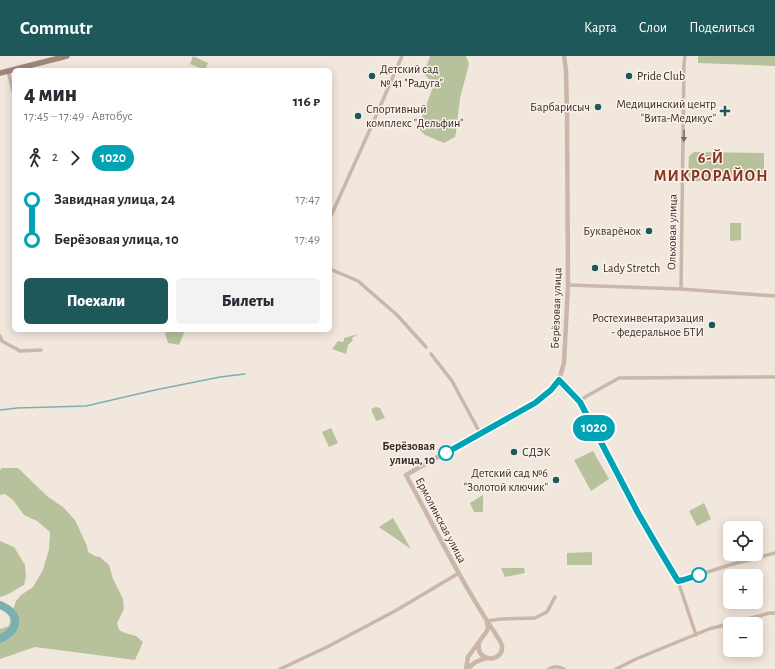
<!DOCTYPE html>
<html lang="ru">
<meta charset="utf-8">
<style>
body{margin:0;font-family:"Alegreya Sans",sans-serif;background:#f2f2f3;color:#2b2b33;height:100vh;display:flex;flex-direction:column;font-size:15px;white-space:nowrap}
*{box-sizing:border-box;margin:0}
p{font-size:13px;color:#7c7c81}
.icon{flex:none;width:22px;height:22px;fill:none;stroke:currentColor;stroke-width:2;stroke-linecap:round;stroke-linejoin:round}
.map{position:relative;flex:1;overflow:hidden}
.drawer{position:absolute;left:12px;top:12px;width:320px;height:264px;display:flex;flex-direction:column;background:#fff;border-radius:6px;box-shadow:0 2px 10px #0003}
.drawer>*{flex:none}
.badge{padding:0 8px;border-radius:13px;font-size:14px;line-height:26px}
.controls{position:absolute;left:723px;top:465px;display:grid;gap:8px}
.controls a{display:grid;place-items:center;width:40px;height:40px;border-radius:6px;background:#fff;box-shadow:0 2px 10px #0003;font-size:20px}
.map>.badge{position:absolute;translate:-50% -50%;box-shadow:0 0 0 2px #fff}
.legs{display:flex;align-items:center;gap:6px;height:44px;padding:0 12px;font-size:13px}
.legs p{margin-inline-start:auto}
.summary{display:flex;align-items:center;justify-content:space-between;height:68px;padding:0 12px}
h1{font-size:22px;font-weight:800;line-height:30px}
.primary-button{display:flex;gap:8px;margin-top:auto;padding:8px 12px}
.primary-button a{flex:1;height:46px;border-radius:6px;background:#1e585a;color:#fff;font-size:16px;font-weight:800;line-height:46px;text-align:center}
.primary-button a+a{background:#f2f2f3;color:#2b2b33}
ul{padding:0 12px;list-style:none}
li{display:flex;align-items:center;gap:14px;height:40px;font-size:15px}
li i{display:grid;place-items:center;width:6px;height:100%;margin:0 5px;background:currentColor}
li i::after{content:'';width:10px;height:10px;margin:-5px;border:3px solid;border-radius:50%;background:#fff}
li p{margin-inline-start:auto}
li:first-child i{background:linear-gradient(#0000 50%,currentColor 0)}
li:last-child i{background:linear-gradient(currentColor 50%,#0000 0)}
header{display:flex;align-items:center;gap:24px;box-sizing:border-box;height:56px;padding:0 20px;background:#1e585a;color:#fff}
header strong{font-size:19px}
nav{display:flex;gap:22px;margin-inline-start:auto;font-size:14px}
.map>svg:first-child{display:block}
.green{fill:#b7c29d}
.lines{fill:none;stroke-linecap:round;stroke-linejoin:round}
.stream{stroke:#7cb0b0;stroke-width:1.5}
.river{stroke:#7cb0b0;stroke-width:8}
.minor{stroke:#cbb7a9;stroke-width:3.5}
.tertiary{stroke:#cbb7a9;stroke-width:4.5}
.secondary{stroke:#9f867a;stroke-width:5.5}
.oneway{fill:#7a6b63}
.line-1-casing{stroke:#fff;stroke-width:9}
.line-1{stroke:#00a3b4;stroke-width:6}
.poi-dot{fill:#1e585a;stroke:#faf2ea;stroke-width:1.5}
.stop-1-dot{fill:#fff;stroke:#00a3b4;stroke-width:2}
.labels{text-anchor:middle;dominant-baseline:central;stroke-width:3;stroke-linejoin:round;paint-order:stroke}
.poi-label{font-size:12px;fill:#382d29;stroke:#faf2ea;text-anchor:start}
.street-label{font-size:12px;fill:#382d29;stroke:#faf2ea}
.stop-label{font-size:12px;font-weight:bold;fill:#382d29;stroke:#faf2ea;text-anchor:end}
.district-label{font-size:16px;font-weight:bold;letter-spacing:1px;fill:#873521;stroke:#faf2ea}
</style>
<header>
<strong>Commutr</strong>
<nav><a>Карта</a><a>Слои</a><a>Поделиться</a></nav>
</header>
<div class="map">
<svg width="775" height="613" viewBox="0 0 775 613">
<rect width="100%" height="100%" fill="#f2e7dd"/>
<path class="green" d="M 193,0 L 208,7 L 205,14 L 190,8 Z
M 430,0 L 466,0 L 469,8 L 460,42 L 456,76 L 455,81 L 444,87 L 425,79 L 418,72 L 434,28 L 424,18 Z
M 698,0 L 775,0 L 775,10 L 698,7 Z
M 694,96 L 764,97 L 764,125 L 692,125 L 688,119 L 689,100 Z
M 730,167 L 741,167 L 741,184 L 730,185 Z
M 167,274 L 185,274 L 179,289 L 168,287 L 165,278 Z
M 358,278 L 352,282 L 353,284 L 348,289 L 346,298 L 332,293 L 338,285 L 341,286 L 344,285 L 344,282 Z
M 376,351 L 380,352 L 385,362 L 376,365 L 371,353 Z
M 331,372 L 338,387 L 329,391 L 322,376 Z
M 593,395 L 609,423 L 591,435 L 574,404 Z
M 2,412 L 18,412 L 48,441 L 63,451 L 75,464 L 87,490 L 88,496 L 95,500 L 100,501 L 109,509 L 113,523 L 123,543 L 124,553 L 117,567 L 119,574 L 125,577 L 136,580 L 143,586 L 135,604 L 35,591 L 0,603 L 0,573 L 9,570 L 11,559 L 16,545 L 21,539 L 33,531 L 43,514 L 49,493 L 50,476 L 37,465 L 24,459 L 13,444 L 5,438 L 0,439 L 0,414 Z
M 483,439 L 483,456 L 474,456 L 470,447 Z
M 704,447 L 711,463 L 697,470 L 689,455 Z
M 393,462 L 411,493 L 379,471 Z
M 0,485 L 14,491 L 25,509 L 26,520 L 24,529 C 16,533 9,539 0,541 Z
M 592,496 L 592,509 L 567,509 L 567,497 Z
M 501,512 L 524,512 L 525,517 L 505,521 Z"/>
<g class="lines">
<path class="stream" d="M 0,354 L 17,352 L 86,350 L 155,334 L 220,321 L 245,318"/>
<path class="river" d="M 0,549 C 10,553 20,562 13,573 C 10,577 4,581 0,583"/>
<path class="minor" d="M 8,15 L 14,39
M 330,162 L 372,69 L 402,0
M 330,213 L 358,225 L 397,259 L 426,291
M 568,229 L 681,233 L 775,240
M 681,233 L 684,8 L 685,0
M 0,280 L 2,285 L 20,295 L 41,294
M 431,298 L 452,325 L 480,377
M 559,324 L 580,346 L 638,457 L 653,483 L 678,525 L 696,579
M 580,346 L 585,341 L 619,322 L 775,321
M 678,525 L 683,524 L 726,510 L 775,497
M 487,565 L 501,563 L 535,562 L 547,556 L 555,541
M 280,613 L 327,591 L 395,555 L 459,517
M 549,613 C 554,610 559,610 564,613
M 616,613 L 636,603 L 709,573 L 770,557 L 775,557"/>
<path class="tertiary" d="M 479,587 C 475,607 504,607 502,590 C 501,585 497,581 495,577 C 461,526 435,472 406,419 L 480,377 L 535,347 L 551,334 L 559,324 L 564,307 L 568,229 L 567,57 L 566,14 L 564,0
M 466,613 L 468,601 L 487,575 L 488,571 L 487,567
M 468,613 C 472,607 479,604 486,602"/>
<path class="secondary" d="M 0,17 L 67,0"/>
</g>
<defs><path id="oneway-solid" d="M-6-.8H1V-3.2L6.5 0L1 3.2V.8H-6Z"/></defs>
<use class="oneway" href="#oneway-solid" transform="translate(684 80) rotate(91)"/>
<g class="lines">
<g class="line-1-casing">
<path id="line-1" d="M 446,397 L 535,347 L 551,334 L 559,324 L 580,346 L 638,457 L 660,495 L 678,525 L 683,524 L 699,519"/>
</g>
<use href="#line-1" class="line-1"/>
</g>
<g class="poi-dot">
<circle cx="372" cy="20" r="4"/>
<circle cx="629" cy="20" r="4"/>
<circle cx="598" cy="51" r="4"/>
<path d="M723 49h4v4h4v4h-4v4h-4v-4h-4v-4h4z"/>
<circle cx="358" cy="60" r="4"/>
<circle cx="649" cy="175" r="4"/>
<circle cx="595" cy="212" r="4"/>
<circle cx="712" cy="269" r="4"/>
<circle cx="514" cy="396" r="4"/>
<circle cx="556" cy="424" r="4"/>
</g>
<g class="stop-1-dot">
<circle cx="446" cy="397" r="7"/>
<circle cx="699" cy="519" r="7"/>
</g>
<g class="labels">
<g class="poi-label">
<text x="380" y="13">Детский сад<tspan x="380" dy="14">№ 41 "Радуга"</tspan></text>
<text x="637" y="20">Pride Club</text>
<text x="716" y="48" text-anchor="end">Медицинский центр<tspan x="716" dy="14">"Вита-Медикус"</tspan></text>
<text x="590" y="51" text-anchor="end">Барбарисыч</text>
<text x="366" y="53">Спортивный<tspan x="366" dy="14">комплекс "Дельфин"</tspan></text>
<text x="641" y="175" text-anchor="end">Букварёнок</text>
<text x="603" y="212">Lady Stretch</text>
<text x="704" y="262" text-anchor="end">Ростехинвентаризация<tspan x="704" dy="14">- федеральное БТИ</tspan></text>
<text x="522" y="396">СДЭК</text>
<text x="548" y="417" text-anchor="end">Детский сад №6<tspan x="548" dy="14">"Золотой ключик"</tspan></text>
</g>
<g class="street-label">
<text transform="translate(672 176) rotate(-89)">Ольховая улица</text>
<text transform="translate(556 252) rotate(-88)">Берёзовая улица</text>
<text transform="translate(441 464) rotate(62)">Ермолинская улица</text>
</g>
<g class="stop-label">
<text x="435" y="390">Берёзовая<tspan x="435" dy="14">улица, 10</tspan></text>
</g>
<g class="district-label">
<text x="711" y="102">6-Й<tspan x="711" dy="18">МИКРОРАЙОН</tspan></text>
</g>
</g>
</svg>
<div class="controls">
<a><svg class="icon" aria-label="locate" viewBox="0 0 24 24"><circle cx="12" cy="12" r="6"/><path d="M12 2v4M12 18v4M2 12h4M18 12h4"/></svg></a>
<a>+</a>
<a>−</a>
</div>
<b class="badge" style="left:594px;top:372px;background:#00a3b4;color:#fff">1020</b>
<section class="drawer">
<div class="summary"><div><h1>4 мин</h1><p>17:45 – 17:49 · Автобус</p></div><b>116 ₽</b></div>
<div class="legs"><svg class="icon" aria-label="walk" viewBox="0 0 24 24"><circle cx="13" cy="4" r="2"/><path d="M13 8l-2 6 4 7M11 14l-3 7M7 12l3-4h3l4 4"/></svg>2<svg class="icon" aria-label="forward" viewBox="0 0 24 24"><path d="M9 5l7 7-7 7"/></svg><b class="badge" style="background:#00a3b4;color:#fff">1020</b></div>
<ul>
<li><i style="color:#00a3b4"></i><b>Завидная улица, 24</b><p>17:47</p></li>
<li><i style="color:#00a3b4"></i><b>Берёзовая улица, 10</b><p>17:49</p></li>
</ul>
<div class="primary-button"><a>Поехали</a><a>Билеты</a></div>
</section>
</div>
